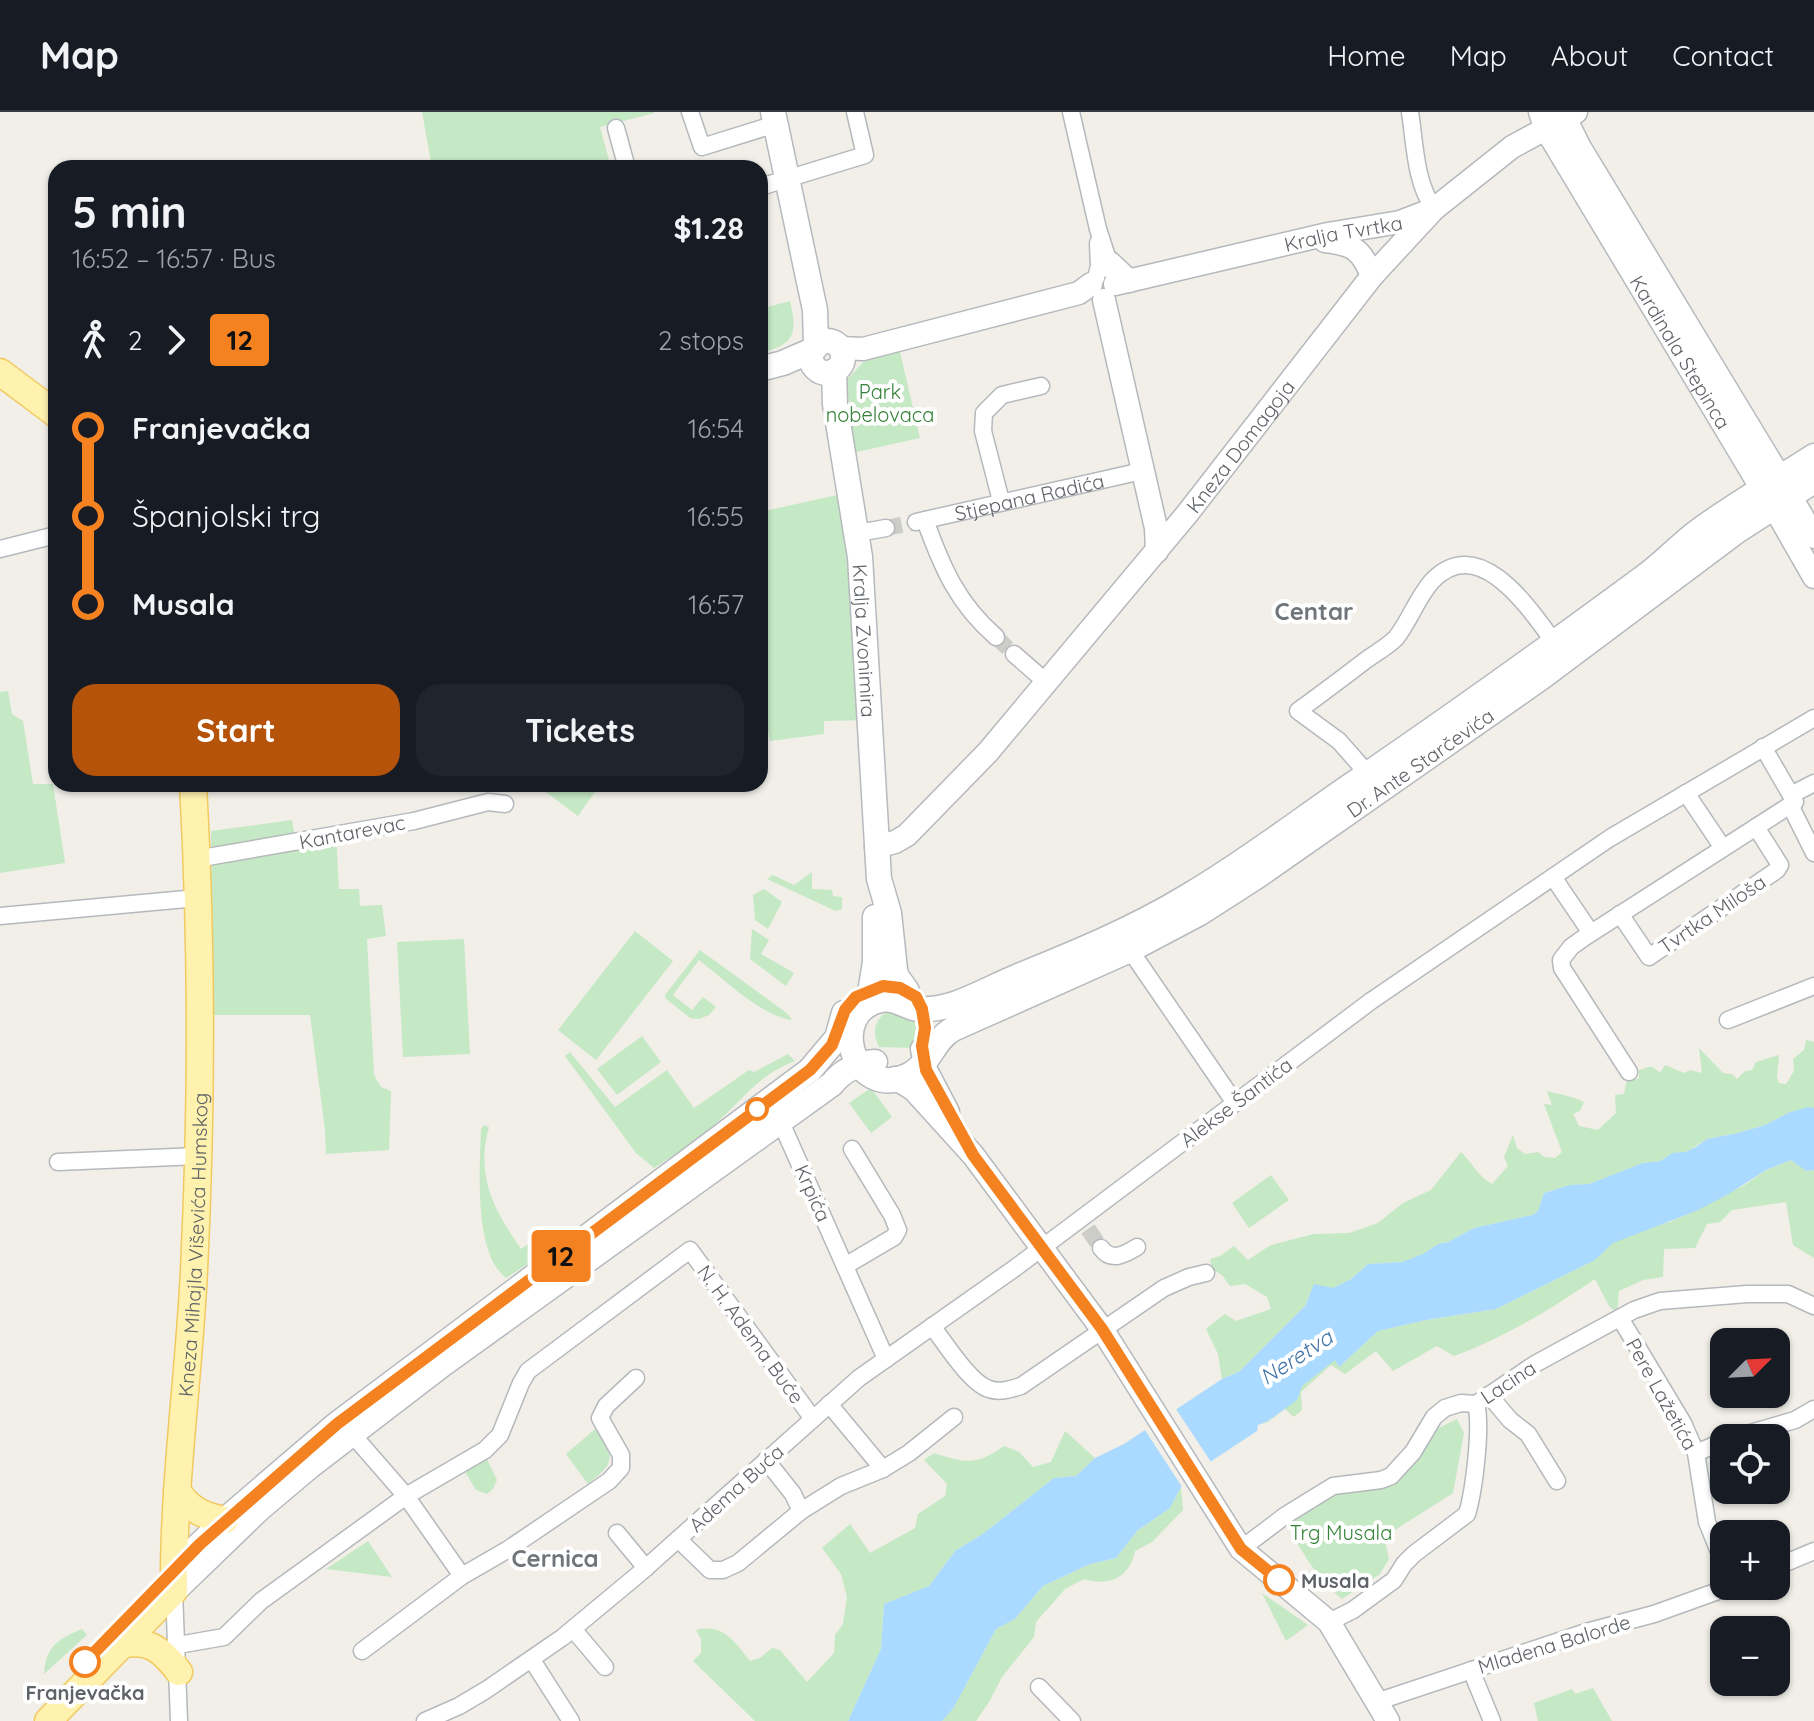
<!DOCTYPE html>
<meta charset="utf-8">
<style>
body{margin:0;font-family:Quicksand,sans-serif;background:#20242c;color:#f1f3f6;height:100vh;display:flex;flex-direction:column;font-size:30px;white-space:nowrap}
*{box-sizing:border-box;margin:0}
p{font-size:26px;color:#9ea1a6}
.icon{flex:none;width:44px;height:44px;fill:none;stroke:currentColor;stroke-width:2;stroke-linecap:round;stroke-linejoin:round}
.map{position:relative;flex:1;overflow:hidden}
.panel{position:absolute;left:48px;top:48px;width:720px;height:632px;display:flex;flex-direction:column;background:#171b24;border-radius:24px;box-shadow:0 2px 6px #0004}
.panel>*{flex:none}
.badge{padding:0 16px;border-radius:6px;font-size:28px;line-height:52px}
.needle{width:52px;rotate:66deg}
.controls{position:absolute;left:1710px;top:1216px;display:grid;gap:16px}
.controls a{display:grid;place-items:center;width:80px;height:80px;border-radius:16px;background:#171b24;box-shadow:0 2px 6px #0004;font-size:40px}
.map>.badge{position:absolute;translate:-50% -50%;box-shadow:0 0 0 4px #fff}
.legs{display:flex;align-items:center;gap:12px;height:88px;padding:0 24px;font-size:26px}
.legs p{margin-inline-start:auto}
.headline{display:flex;align-items:center;justify-content:space-between;height:136px;padding:0 24px}
h1{font-size:44px;font-weight:700;line-height:60px}
.button{display:flex;gap:16px;margin-top:auto;padding:16px 24px}
.button a{flex:1;height:92px;border-radius:24px;background:#b45309;color:#fff;font-size:32px;font-weight:700;line-height:92px;text-align:center}
.button a+a{background:#20242c;color:#f1f3f6}
ul{padding:0 24px;list-style:none}
li{display:flex;align-items:center;gap:28px;height:88px;font-size:30px}
li i{display:grid;place-items:center;width:12px;height:100%;margin:0 10px;background:currentColor}
li i::after{content:'';width:20px;height:20px;margin:-10px;border:6px solid;border-radius:50%;background:#171b24}
li p{margin-inline-start:auto}
li:first-child i{background:linear-gradient(#0000 50%,currentColor 0)}
li:last-child i{background:linear-gradient(currentColor 50%,#0000 0)}
header{display:flex;align-items:center;gap:48px;box-sizing:border-box;height:112px;padding:0 40px;background:#171b24;border-bottom:2px solid #363941}
header strong{font-size:38px}
nav{display:flex;gap:44px;margin-inline-start:auto;font-size:28px}
.map>svg:first-child{display:block}
.green{fill:#c5e8c5}
.water{fill:#aadaff}
.pier{fill:#f1efe8}
.lines{fill:none;stroke-linecap:round;stroke-linejoin:round}
.minor-tunnel{stroke:#ccccc8;stroke-width:16;stroke-dasharray:16 8;stroke-linecap:butt}
.minor-casing{stroke:#b5b8bc;stroke-width:19}
.tertiary-casing{stroke:#b5b8bc;stroke-width:25}
.secondary-casing{stroke:#b6babf;stroke-width:27}
.primary-casing{stroke:#f2c960;stroke-width:29}
.minor{stroke:#fff;stroke-width:16}
.tertiary{stroke:#fff;stroke-width:22}
.secondary{stroke:#fff;stroke-width:24}
.primary{stroke:#fff2af;stroke-width:26}
.line-1-casing{stroke:#fff;stroke-width:18}
.line-1{stroke:#f58220;stroke-width:12}
.stop-1-dot{fill:#fff;stroke:#f58220;stroke-width:4}
.labels{text-anchor:middle;dominant-baseline:central;stroke-width:8;stroke-linejoin:round;paint-order:stroke}
.street-label{font-size:20px;fill:#5f6368;stroke:#fff}
.park-label{font-size:20px;fill:#348238;stroke:#fff}
.stop-label{font-size:20px;font-weight:bold;fill:#5f6368;stroke:#fff;text-anchor:start}
.water-label{font-size:22px;font-style:italic;fill:#4174aa;stroke:#fff}
.quarter-label{font-size:24px;font-weight:bold;fill:#70757a;stroke:#fff}
</style>
<header>
<strong>Map</strong>
<nav><a>Home</a><a>Map</a><a>About</a><a>Contact</a></nav>
</header>
<div class="map">
<svg width="1814" height="1609" viewBox="0 0 1814 1609">
<rect width="100%" height="100%" fill="#f1efe8"/>
<path class="green" d="M 422,0 L 654,0 L 654,1 L 600,15 L 611,56 L 432,56 Z
M 790,189 C 798,222 794,233 760,241 L 760,197 Z
M 900,240 L 920,326 L 852,341 L 848,313 L 851,304 L 846,269 L 865,248 Z
M 851,380 L 870,608 L 824,609 L 824,622 L 770,629 L 768,619 L 760,620 L 760,400 Z
M 8,579 L 12,602 L 23,609 L 33,672 L 53,672 L 65,751 L 0,761 L 0,580 Z
M 535,672 L 610,672 L 597,677 L 578,704 Z
M 292,708 L 296,731 L 336,723 L 339,777 L 359,777 L 360,794 L 382,793 L 386,824 L 367,827 L 374,963 L 381,975 L 391,979 L 389,1038 L 326,1042 L 325,1018 L 310,903 L 212,903 L 211,719 Z
M 812,760 L 812,777 L 832,778 L 833,784 L 842,785 L 842,797 L 836,799 L 827,795 L 767,767 L 773,763 L 794,773 Z
M 764,777 L 782,790 L 768,817 L 755,808 L 753,783 Z
M 752,817 L 769,828 L 761,842 L 794,861 L 786,874 L 750,847 Z
M 635,819 L 673,849 L 596,948 L 558,918 Z
M 464,827 L 470,942 L 403,945 L 397,830 Z
M 700,838 L 788,902 L 792,908 C 761,904 724,867 699,848 L 673,883 L 692,898 L 703,885 L 716,895 L 709,903 L 699,907 L 690,906 L 665,886 L 665,883 Z
M 891,896 L 923,905 C 923,919 923,926 912,936 L 879,935 C 871,918 875,907 891,896 Z
M 642,924 L 661,950 L 617,983 L 597,957 Z
M 1806,928 L 1814,930 L 1814,996 L 1790,1000 L 1765,1013 L 1738,1021 L 1707,1027 L 1685,1041 L 1672,1041 L 1661,1049 L 1643,1051 L 1589,1072 L 1570,1073 L 1544,1081 L 1538,1099 L 1532,1103 L 1474,1116 L 1448,1130 L 1438,1132 L 1423,1142 L 1402,1150 L 1368,1152 L 1351,1167 L 1333,1176 L 1310,1181 L 1305,1194 L 1240,1259 L 1222,1267 L 1218,1242 L 1206,1217 L 1225,1202 L 1236,1209 L 1271,1197 L 1267,1185 L 1245,1172 L 1230,1174 L 1222,1163 L 1212,1157 L 1210,1147 L 1220,1144 L 1234,1134 L 1248,1148 L 1271,1133 L 1314,1122 L 1349,1121 L 1378,1111 L 1403,1091 L 1431,1078 L 1461,1040 C 1472,1051 1478,1064 1492,1072 L 1508,1054 L 1504,1045 L 1513,1023 L 1517,1036 L 1525,1042 L 1538,1040 L 1544,1045 L 1555,1046 L 1562,1040 L 1544,992 L 1552,993 L 1547,979 C 1556,981 1577,986 1584,990 L 1580,999 L 1573,1002 L 1579,1014 L 1598,1018 L 1616,1001 L 1615,983 L 1624,982 L 1626,971 L 1631,966 L 1639,967 L 1639,958 C 1650,955 1651,952 1660,961 L 1665,953 L 1684,961 L 1690,958 L 1702,961 L 1699,936 L 1723,961 L 1732,962 L 1737,967 L 1745,959 L 1752,958 L 1756,950 L 1779,943 L 1777,965 L 1779,971 L 1786,972 L 1794,959 L 1793,947 L 1804,938 Z
M 570,940 L 615,995 L 667,958 L 694,996 L 749,958 L 754,960 L 788,942 L 795,949 C 764,961 753,976 730,998 C 710,1018 678,1041 654,1056 L 636,1041 L 565,944 Z
M 871,976 L 892,1005 L 871,1021 L 849,991 Z
M 484,1013 L 489,1015 C 475,1064 494,1098 521,1137 L 528,1132 L 531,1136 L 541,1127 L 542,1120 L 548,1116 L 552,1123 L 552,1136 L 506,1166 C 473,1140 480,1056 481,1017 Z
M 1791,1048 L 1806,1059 L 1814,1058 L 1814,1146 L 1793,1133 L 1786,1090 L 1732,1098 L 1720,1110 L 1707,1112 L 1695,1136 L 1664,1137 L 1663,1165 L 1643,1168 L 1619,1179 L 1617,1201 L 1609,1194 L 1595,1167 C 1550,1198 1505,1225 1454,1244 L 1437,1234 L 1393,1259 L 1376,1239 L 1345,1262 L 1331,1253 L 1301,1280 L 1302,1298 L 1294,1305 L 1285,1297 L 1268,1310 L 1258,1313 L 1268,1309 L 1296,1288 L 1302,1274 L 1335,1247 L 1339,1255 L 1378,1219 L 1426,1208 L 1496,1197 L 1595,1148 L 1612,1131 L 1641,1118 L 1670,1110 L 1743,1074 L 1766,1058 Z
M 1271,1063 L 1289,1088 L 1249,1116 L 1232,1091 Z
M 1457,1307 L 1464,1321 L 1453,1381 L 1384,1425 L 1389,1447 L 1380,1462 L 1342,1487 C 1322,1471 1292,1432 1289,1406 L 1328,1381 L 1367,1375 L 1424,1323 Z
M 595,1317 C 615,1346 616,1350 588,1372 L 566,1342 Z
M 1065,1319 L 1095,1346 L 1076,1364 L 1054,1366 L 984,1421 L 955,1439 L 929,1474 L 884,1492 L 881,1537 L 848,1609 L 755,1609 L 693,1549 L 701,1541 L 701,1527 L 696,1518 C 723,1511 735,1530 750,1549 L 760,1546 L 772,1536 L 780,1538 L 807,1570 L 834,1541 L 835,1523 L 843,1512 L 847,1485 L 841,1462 L 822,1436 L 850,1412 L 870,1441 L 915,1416 L 918,1402 L 945,1384 L 947,1372 L 924,1348 L 934,1341 C 965,1351 976,1354 1004,1334 L 1019,1340 L 1033,1355 L 1051,1350 Z
M 486,1345 L 497,1368 L 493,1377 L 487,1382 L 476,1378 L 464,1358 Z
M 1181,1375 L 1183,1398 L 1152,1430 L 1135,1439 C 1130,1465 1109,1475 1084,1467 L 1065,1477 L 1036,1510 L 1034,1525 L 1002,1565 L 989,1590 L 976,1609 L 942,1609 L 953,1597 L 996,1517 L 1015,1507 L 1043,1474 L 1090,1452 L 1116,1446 L 1137,1419 L 1170,1396 Z
M 368,1429 L 392,1465 L 326,1457 Z
M 1262,1481 L 1308,1513 L 1286,1529 Z
M 82,1517 L 87,1523 L 44,1562 C 46,1534 58,1527 82,1517 Z
M 1593,1576 L 1612,1609 L 1538,1609 L 1534,1591 L 1572,1577 L 1575,1582 Z"/>
<path class="water" d="M 1809,995 L 1814,996 L 1814,1058 L 1806,1059 L 1791,1048 L 1766,1058 L 1727,1083 L 1696,1099 L 1613,1131 L 1595,1148 L 1496,1197 L 1426,1208 L 1378,1219 L 1339,1255 L 1335,1248 L 1302,1274 L 1297,1288 L 1268,1309 L 1258,1313 L 1257,1319 L 1213,1348 L 1181,1375 L 1170,1396 L 1137,1419 L 1116,1446 L 1090,1452 L 1043,1474 L 1015,1507 L 996,1517 L 953,1597 L 942,1609 L 848,1609 L 881,1537 L 884,1492 L 929,1474 L 955,1439 L 984,1421 L 1054,1366 L 1076,1364 L 1095,1346 L 1124,1332 L 1222,1267 L 1240,1259 L 1305,1194 L 1314,1172 L 1333,1176 L 1351,1167 L 1368,1152 L 1402,1150 L 1423,1142 L 1438,1132 L 1448,1130 L 1474,1116 L 1532,1103 L 1538,1099 L 1544,1081 L 1570,1073 L 1589,1072 L 1643,1051 L 1661,1049 L 1672,1041 L 1685,1040 L 1696,1035 L 1707,1027 L 1738,1021 L 1765,1013 L 1790,1000 Z"/>
<path class="pier" d="M 1174,1294 L 1213,1353 L 1184,1378 L 1143,1315 Z"/>
<g class="lines">
<path class="minor-tunnel" d="M 886,416 L 916,410
M 996,525 L 1014,542
M 1088,1117 L 1101,1136"/>
<g class="minor-casing">
<g id="minor">
<path d="M 690,0 L 702,35 L 776,12"/>
<path d="M 1071,0 L 1098,117 L 1112,160"/>
<path d="M 1410,0 C 1415,32 1415,70 1434,97"/>
<path d="M 616,16 L 627,56"/>
<path d="M 760,75 L 865,43 L 855,0"/>
<path d="M 1096,166 L 1099,154 L 1098,131"/>
<path d="M 1001,389 L 983,319 L 984,301 L 1002,283 L 1041,274"/>
<path d="M 925,408 C 942,455 957,491 996,525"/>
<path id="s1" d="M 916,410 L 1142,359"/>
<path d="M 858,421 L 886,416"/>
<path d="M 0,437 L 56,423"/>
<path d="M 1014,542 L 1046,570"/>
<path d="M 1368,662 L 1339,629 L 1298,599 C 1321,582 1344,565 1366,548 C 1376,541 1388,534 1396,526 C 1410,508 1417,486 1432,469 C 1479,420 1529,496 1554,530"/>
<path d="M 1686,681 L 1723,736"/>
<path d="M 1791,683 L 1814,671"/>
<path d="M 1790,693 L 1814,741"/>
<path d="M 196,747 L 414,709 L 488,690 L 505,692"/>
<path d="M 1553,765 L 1591,821"/>
<path d="M 1620,802 L 1649,845 L 1777,758 L 1780,753 L 1756,715"/>
<path d="M 0,804 L 197,786"/>
<path d="M 1130,838 L 1235,991"/>
<path d="M 1728,908 L 1814,874"/>
<path d="M 1629,960 L 1562,856 L 1561,848 L 1571,835 L 1585,825 L 1795,690 L 1763,635"/>
<path d="M 780,1008 L 886,1247"/>
<path d="M 58,1050 L 198,1044"/>
<path d="M 1101,1136 C 1111,1150 1124,1143 1137,1135"/>
<path d="M 845,1154 L 894,1125 L 898,1118 L 892,1103 L 852,1037"/>
<path d="M 1620,1206 L 1683,1311 L 1696,1341 L 1707,1410 L 1724,1452"/>
<path d="M 932,1214 C 945,1231 970,1271 989,1277 C 1000,1281 1011,1277 1021,1274 L 1164,1176 L 1189,1165 L 1206,1161"/>
<path d="M 1489,1283 L 1510,1308 L 1528,1322 L 1557,1369"/>
<path d="M 829,1292 L 883,1357"/>
<path d="M 352,1322 L 406,1384 L 462,1464"/>
<path d="M 1733,1326 L 1795,1308 L 1814,1297"/>
<path d="M 1696,1341 L 1724,1329"/>
<path d="M 801,1399 L 841,1374 L 883,1357 L 909,1341 L 954,1305"/>
<path d="M 617,1421 L 646,1456"/>
<path d="M 678,1427 L 710,1458 L 723,1458 L 738,1451 L 801,1399 L 793,1382 L 766,1348"/>
<path d="M 1241,1437 L 1286,1403 L 1333,1374 L 1381,1368 L 1391,1364 L 1413,1340 L 1434,1305 L 1445,1296 L 1461,1291 L 1476,1292 L 1535,1252 L 1634,1198 L 1660,1189 L 1747,1182 L 1788,1182 L 1814,1194"/>
<path d="M 1776,1455 L 1814,1439"/>
<path d="M 174,1479 L 179,1609"/>
<path d="M 1329,1510 L 1353,1498 L 1394,1468 L 1404,1452 L 1414,1442 L 1467,1402 C 1474,1379 1482,1314 1476,1292"/>
<path d="M 573,1517 L 605,1555"/>
<path d="M 178,1533 L 224,1525 L 261,1489 L 406,1384 L 485,1338 L 500,1323 L 521,1271 L 528,1259 L 690,1138 L 813,1307"/>
<path d="M 362,1539 L 462,1464 L 507,1438 L 609,1369 L 621,1356 L 621,1343 L 600,1306 L 606,1294 L 636,1266"/>
<path d="M 532,1548 L 571,1609"/>
<path d="M 1471,1558 L 1492,1609"/>
<path d="M 1039,1575 L 1072,1609"/>
<path d="M 1376,1590 L 1586,1520 L 1654,1502 L 1732,1474"/>
<path d="M 425,1609 L 459,1594 L 486,1578 L 563,1525 L 640,1461 L 859,1266 L 1015,1156 L 1371,889 L 1610,726 L 1814,606"/>
</g>
</g>
<g class="tertiary-casing">
<g id="tertiary">
<path d="M 1325,129 C 1353,132 1362,138 1372,164"/>
<path d="M 1110,151 L 1129,169"/>
<path id="s2" d="M 1115,172 L 1328,122 L 1400,110 L 1434,97 L 1512,35 L 1576,0"/>
<path d="M 1104,188 L 1156,416 L 1157,439"/>
<path d="M 840,236 L 863,237 L 1079,181 L 1091,172"/>
<path d="M 1791,385 L 1814,425"/>
<path d="M 1774,395 L 1814,465"/>
<path id="s3" d="M 876,735 L 895,730 L 907,723 L 988,640 L 1187,402 L 1372,164 L 1434,97"/>
<path d="M 922,937 L 926,958 L 948,1000"/>
<path d="M 895,966 L 914,978 L 973,1043 L 1102,1217 L 1241,1437 L 1329,1510 L 1388,1609"/>
</g>
</g>
<g class="secondary-casing">
<g id="secondary">
<path d="M 773,0 L 815,198 L 816,235"/>
<path id="s4" d="M 1541,0 L 1547,17 L 1771,390"/>
<path d="M 1561,0 L 1579,36 L 1787,379"/>
<circle cx="827" cy="245" r="16"/>
<path d="M 760,257 L 783,251 L 813,238"/>
<path id="s5" d="M 834,259 L 835,292 L 860,445 L 879,767 L 889,801 L 895,858 L 897,865 L 907,879"/>
<path id="s6" d="M 1814,344 C 1777,368 1739,390 1704,415 C 1682,430 1665,450 1644,465 C 1549,535 1453,604 1356,670 C 1300,708 1246,750 1188,784 C 1134,817 1075,841 1016,865 C 986,877 952,900 918,897 C 904,895 896,885 881,888 C 827,898 851,991 909,963 C 930,953 933,928 953,917 L 1130,838 L 1200,801 L 1256,765 L 1542,565 L 1737,419 L 1814,369"/>
<path d="M 868,893 L 875,850 L 875,805"/>
<path d="M 174,1457 L 225,1408 L 337,1312 L 810,958 L 837,926 L 844,901"/>
<path d="M 174,1479 L 259,1397 L 310,1354 L 443,1252 L 832,972 C 842,959 858,951 875,950"/>
</g>
</g>
<g class="primary-casing">
<g id="primary">
<path d="M 0,260 L 56,302"/>
<path d="M 177,1378 C 189,1398 204,1404 225,1408"/>
<path d="M 121,1533 C 149,1526 163,1539 179,1560"/>
<path id="s7" d="M 48,1609 L 174,1479 C 173,1372 189,1265 194,1158 C 202,996 202,833 193,672"/>
</g>
</g>
<use href="#minor" class="minor"/>
<use href="#tertiary" class="tertiary"/>
<use href="#secondary" class="secondary"/>
<use href="#primary" class="primary"/>
</g>
<g class="lines">
<g class="line-1-casing">
<path id="line-1" d="M 85,1550 L 200,1432 L 337,1312 L 810,958 L 832,933 L 845,898 L 856,885 L 883,874 L 900,876 L 916,885 L 922,897 L 925,916 L 922,934 L 926,958 L 973,1043 L 1102,1217 L 1241,1437 L 1279,1468"/>
</g>
<use href="#line-1" class="line-1"/>
</g>
<g class="stop-1-dot">
<circle cx="757" cy="997" r="10"/>
<circle cx="1279" cy="1468" r="14"/>
<circle cx="85" cy="1550" r="14"/>
</g>
<g class="labels">
<g class="street-label">
<text stroke="none"><textPath href="#s2" startOffset="234">Kralja Tvrtka</textPath></text>
<text stroke="none"><textPath href="#s4" startOffset="278">Kardinala Stepinca</textPath></text>
<text stroke="none"><textPath href="#s3" startOffset="546">Kneza Domagoja</textPath></text>
<text stroke="none"><textPath href="#s1" startOffset="116">Stjepana Radića</textPath></text>
<text stroke="none"><textPath href="#s5" startOffset="272">Kralja Zvonimira</textPath></text>
<text stroke="none"><textPath href="#s6" startOffset="1840">Dr. Ante Starčevića</textPath></text>
<text transform="translate(352 720) rotate(-11)">Kantarevac</text>
<text transform="translate(1712 802) rotate(-34)">Tvrtka Miloša</text>
<text transform="translate(1236 990) rotate(-37)">Alekse Šantića</text>
<text transform="translate(813 1081) rotate(66)">Krpića</text>
<text stroke="none"><textPath href="#s7" startOffset="528">Kneza Mihajla Viševića Humskog</textPath></text>
<text transform="translate(751 1222) rotate(54)">N. H. Adema Buće</text>
<text transform="translate(1508 1270) rotate(-33)">Lacina</text>
<text transform="translate(1662 1282) rotate(61)">Pere Lažetića</text>
<text transform="translate(736 1376) rotate(-42)">Adema Buća</text>
<text transform="translate(1554 1532) rotate(-17)">Mladena Balorde</text>
</g>
<g class="park-label">
<text x="880" y="279">Park<tspan x="880" dy="23">nobelovaca</tspan></text>
<text x="1341" y="1420">Trg Musala</text>
</g>
<g class="stop-label">
<text x="1301" y="1468">Musala</text>
<text x="85" y="1580" text-anchor="middle">Franjevačka</text>
</g>
<g class="water-label">
<text transform="translate(1296 1245) rotate(-33)">Neretva</text>
</g>
<g class="quarter-label">
<text x="1314" y="499">Centar</text>
<text x="555" y="1446">Cernica</text>
</g>
</g>
</svg>
<div class="controls">
<a><svg class="needle" viewBox="-14 -14 28 28"><path d="M0-13l5 13h-10z" fill="#e53935"/><path d="M0 13l5-13h-10z" fill="#9ea1a6"/></svg></a>
<a><svg class="icon" aria-label="locate" viewBox="0 0 24 24"><circle cx="12" cy="12" r="6"/><path d="M12 2v4M12 18v4M2 12h4M18 12h4"/></svg></a>
<a>+</a>
<a>−</a>
</div>
<b class="badge" style="left:561px;top:1144px;background:#f58220;color:#111">12</b>
<section class="panel">
<div class="headline"><div><h1>5 min</h1><p>16:52 – 16:57 · Bus</p></div><b>$1.28</b></div>
<div class="legs"><svg class="icon" aria-label="walk" viewBox="0 0 24 24"><circle cx="13" cy="4" r="2"/><path d="M13 8l-2 6 4 7M11 14l-3 7M7 12l3-4h3l4 4"/></svg>2<svg class="icon" aria-label="forward" viewBox="0 0 24 24"><path d="M9 5l7 7-7 7"/></svg><b class="badge" style="background:#f58220;color:#111">12</b><p>2 stops</p></div>
<ul>
<li><i style="color:#f58220"></i><b>Franjevačka</b><p>16:54</p></li>
<li><i style="color:#f58220"></i><span>Španjolski trg</span><p>16:55</p></li>
<li><i style="color:#f58220"></i><b>Musala</b><p>16:57</p></li>
</ul>
<div class="button"><a>Start</a><a>Tickets</a></div>
</section>
</div>
